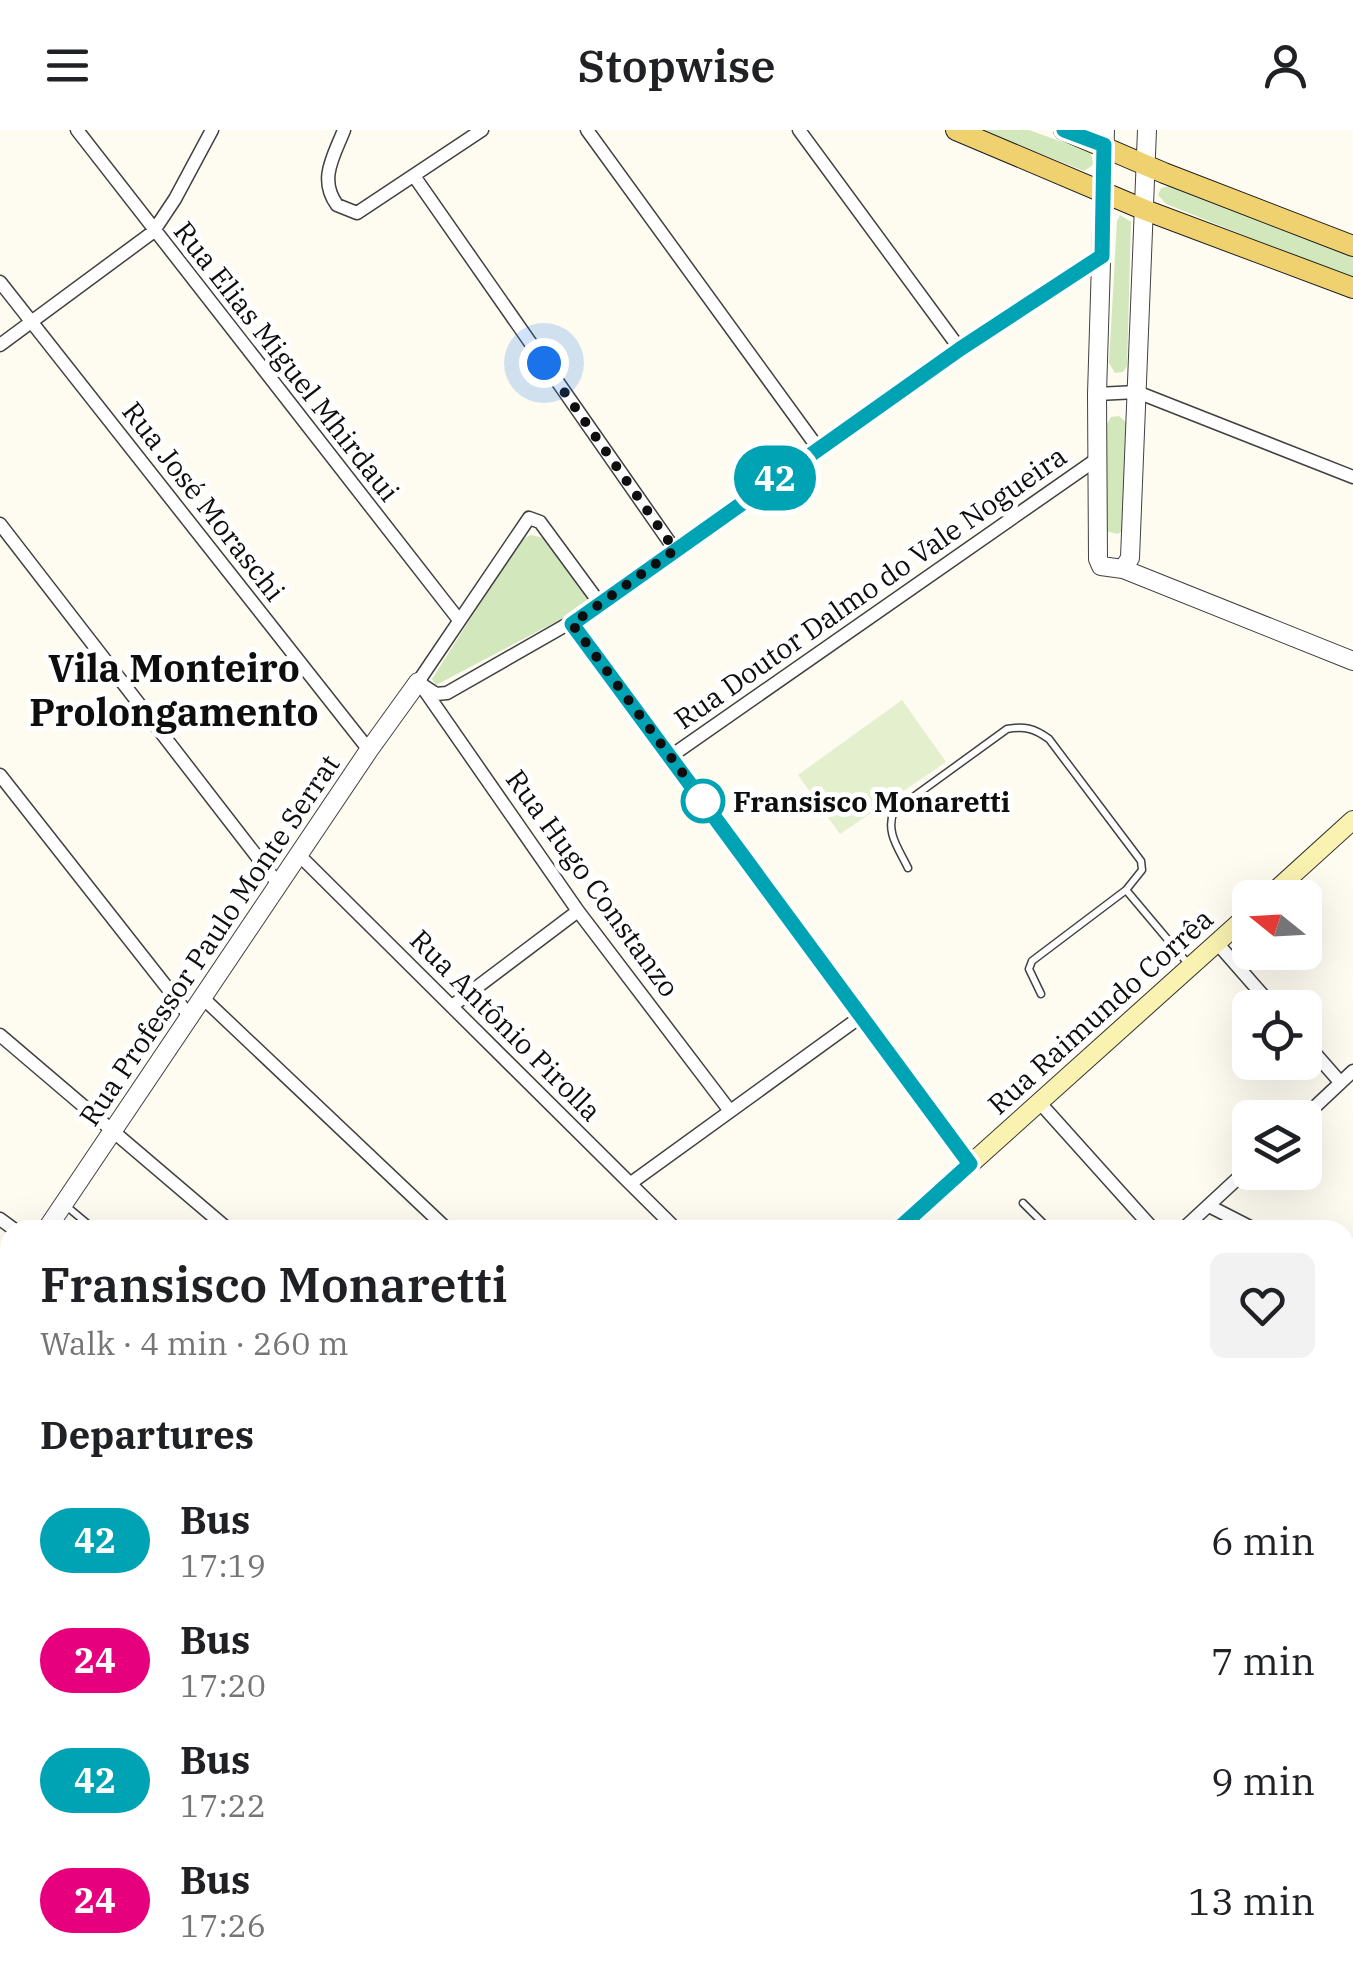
<!DOCTYPE html>
<meta charset="utf-8">
<style>
body{margin:0;font-family:"IBM Plex Serif",serif;background:#f2f2f2;color:#202124;height:100vh;display:flex;flex-direction:column;font-size:38px;white-space:nowrap}
*{box-sizing:border-box;margin:0}
p{font-size:32px;color:#757577}
.icon{flex:none;width:55px;height:55px;fill:none;stroke:currentColor;stroke-width:2;stroke-linecap:round;stroke-linejoin:round}
.map{position:relative;flex:1;overflow:hidden}
.side{position:absolute;left:0px;top:1090px;width:1355px;height:762px;display:flex;flex-direction:column;background:#fff;border-radius:30px 30px 0 0;box-shadow:0 10px 40px #0002}
.side>*{flex:none}
.badge{padding:0 20px;border-radius:32px;font-size:35px;line-height:65px}
.needle{width:65px;rotate:288deg}
.fabs{position:absolute;left:1232px;top:750px;display:grid;gap:20px}
.fabs a{display:grid;place-items:center;width:90px;height:90px;border-radius:15px;background:#fff;box-shadow:0 10px 40px #0002;font-size:50px}
.you{position:absolute;width:50px;height:50px;margin:-25px;border:8px solid #fff;border-radius:50%;background:#1a73e8;box-shadow:0 0 0 15px #1a73e833}
.map>.badge{position:absolute;translate:-50% -50%;box-shadow:0 0 0 5px #fff}
h2{padding:0 40px;font-size:38px;line-height:90px}
.round{display:grid;place-items:center;flex:none;width:105px;height:105px;border-radius:15px;background:#f2f2f2}
.overview{display:flex;align-items:center;justify-content:space-between;height:170px;padding:0 40px}
h1{font-size:48px;font-weight:600;line-height:75px}
ul{padding:0;list-style:none}
li{display:flex;align-items:center;gap:30px;height:120px;padding:0 40px}
li div{flex:1}
li b{display:block;font-size:38px}
li em{font-style:normal}
li .badge{min-width:110px;font-weight:700;text-align:center}
header{display:flex;justify-content:space-between;align-items:center;height:130px;padding:0 40px;background:#fff;font-size:45px;font-weight:600}
.map>svg:first-child{display:block}
.green{fill:#d2e7bc}
.pitch{fill:#e3efcd}
.lines{fill:none;stroke-linecap:round;stroke-linejoin:round}
.service-casing{stroke:#414141;stroke-width:9}
.minor-casing{stroke:#414141;stroke-width:15}
.tertiary-casing{stroke:#414141;stroke-width:20}
.secondary-casing{stroke:#303030;stroke-width:20}
.primary-casing{stroke:#1f1f1f;stroke-width:22}
.service{stroke:#fff;stroke-width:6}
.minor{stroke:#fff;stroke-width:12}
.tertiary{stroke:#fff;stroke-width:18}
.secondary{stroke:#faf2b0;stroke-width:18}
.primary{stroke:#f0d16f;stroke-width:20}
.line-casing{stroke:#fff;stroke-width:22}
.line{stroke:#00a3b4;stroke-width:15}
.walk{stroke:#0e0e0e;stroke-width:10;stroke-dasharray:0 18}
.stop-dot{fill:#fff;stroke:#00a3b4;stroke-width:5}
.labels{text-anchor:middle;dominant-baseline:central;stroke-width:10;stroke-linejoin:round;paint-order:stroke}
.street-label{font-size:28px;fill:#0e0e0e;stroke:#fff}
.stop-label{font-size:28px;font-weight:bold;fill:#0e0e0e;stroke:#fff;text-anchor:start}
.district-label{font-size:38px;font-weight:bold;fill:#0e0e0e;stroke:#fff}
</style>
<header><svg class="icon" aria-label="menu" viewBox="0 0 24 24"><path d="M4 6h16M4 12h16M4 18h16"/></svg>Stopwise<svg class="icon" aria-label="person" viewBox="0 0 24 24"><circle cx="12" cy="8" r="4"/><path d="M4 21q1-7 8-7t8 7"/></svg></header>
<div class="map">
<svg width="1353" height="1852" viewBox="0 0 1353 1852">
<rect width="100%" height="100%" fill="#fefcf1"/>
<path class="green" d="M 981,0 L 1029,0 L 1090,22 L 1094,34 L 1084,41 Z
M 1169,56 L 1353,127 L 1353,149 L 1166,74 L 1158,65 L 1161,58 Z
M 1120,85 L 1131,92 L 1127,236 L 1123,242 L 1115,243 L 1109,233 L 1117,91 Z
M 1119,286 L 1126,292 L 1124,400 L 1118,404 L 1105,401 L 1104,396 L 1107,294 L 1111,287 Z
M 531,405 L 545,408 L 587,463 L 588,468 L 584,477 L 436,555 L 432,549 L 520,411 Z"/>
<path class="pitch" d="M 902,570 L 946,632 L 840,704 L 798,645 Z"/>
<g class="lines">
<g class="service-casing">
<path id="service" d="M 908,738 C 899,719 885,702 894,681 L 1007,599 C 1024,596 1034,598 1049,609 L 1141,731 L 1142,740 L 1126,760 L 1032,831 L 1029,839 L 1041,864
M 1126,760 L 1190,836
M 1023,1073 L 1050,1100
M 65,1075 L 95,1100"/>
</g>
<g class="minor-casing">
<path id="minor" d="M 77,0 L 459,490
M 344,0 C 334,26 318,49 337,75 L 357,83 L 482,0
M 587,0 L 818,318
M 799,0 L 960,219
M 414,46 L 675,420
M 0,152 L 369,620
M 0,215 L 153,102 L 175,69 L 212,0
M 1097,264 L 1137,262 L 1353,347
M 0,394 L 279,755
M 572,494 L 970,1034
M 418,552 L 436,564 L 447,563 L 601,475 L 960,219 L 1103,125
M 418,552 L 529,388 L 540,392 L 601,475
M 423,558 L 578,781 L 730,981
M 671,626 L 1097,329
M 0,645 L 191,888
M 300,726 L 677,1100
M 1217,813 L 1274,878
M 204,869 L 448,1100
M 452,876 L 578,781
M 0,905 L 229,1100
M 1305,912 L 1340,952
M 1040,973 L 1154,1100
M 1303,988 L 1353,941
M 631,1053 L 859,888
M 1209,1076 L 1256,1100
M 0,1089 L 15,1100
M 1182,1100 L 1250,1037
M 1345,1145 L 1353,1149
M 0,1403 L 10,1409
M 0,1544 L 10,1534
M 1345,1557 L 1353,1561
M 1345,1749 L 1353,1733
M 227,1842 L 235,1852
M 562,1842 L 578,1852
M 1016,1842 L 1034,1852
M 412,1852 L 422,1842
M 876,1852 L 881,1842
M 1294,1852 L 1299,1842"/>
</g>
<g class="tertiary-casing">
<path id="tertiary" d="M 1105,0 L 1097,264 L 1098,429 L 1101,436 L 1123,439 L 1353,531
M 1123,439 L 1130,428 L 1147,0
M 46,1100 L 369,620 L 418,552
M 0,1173 L 10,1157
M 0,1707 L 10,1706"/>
</g>
<g class="secondary-casing">
<path id="secondary" d="M 1267,768 L 1353,690
M 897,1100 L 1250,783
M 57,1852 L 68,1842"/>
</g>
<g class="primary-casing">
<path id="primary" d="M 956,0 L 1145,80 L 1353,158
M 1064,0 L 1164,43 L 1353,116
M 1345,1290 L 1353,1274
M 1345,1358 L 1353,1341
M 1067,1852 L 1072,1842
M 1098,1852 L 1102,1842"/>
</g>
<use href="#service" class="service"/>
<use href="#minor" class="minor"/>
<use href="#tertiary" class="tertiary"/>
<use href="#secondary" class="secondary"/>
<use href="#primary" class="primary"/>
</g>
<g class="lines">
<g class="line-casing">
<path id="line" d="M 897,1100 L 970,1034 L 572,494 L 960,219 L 1102,126 L 1104,15 L 1064,0"/>
</g>
<use href="#line" class="line"/>
<path class="walk" d="M 544,233 L 675,420 L 572,494 L 713,684 L 703,671"/>
</g>
<circle class="stop-dot" cx="703" cy="671" r="20"/>
<g class="labels">
<g class="street-label">
<text transform="translate(287 231) rotate(52)">Rua Elias Miguel Mhirdaui</text>
<text transform="translate(204 371) rotate(52)">Rua José Moraschi</text>
<text transform="translate(870 457) rotate(-35)">Rua Doutor Dalmo do Vale Nogueira</text>
<text transform="translate(593 753) rotate(54)">Rua Hugo Constanzo</text>
<text transform="translate(209 810) rotate(-56)">Rua Professor Paulo Monte Serrat</text>
<text transform="translate(1100 881) rotate(-42)">Rua Raimundo Corrêa</text>
<text transform="translate(506 895) rotate(45)">Rua Antônio Pirolla</text>
</g>
<g class="stop-label">
<text x="733" y="671">Fransisco Monaretti</text>
</g>
<g class="district-label">
<text x="174" y="537">Vila Monteiro<tspan x="174" dy="44">Prolongamento</tspan></text>
</g>
</g>
</svg>
<div class="fabs">
<a><svg class="needle" viewBox="-14 -14 28 28"><path d="M0-13l5 13h-10z" fill="#e53935"/><path d="M0 13l5-13h-10z" fill="#757577"/></svg></a>
<a><svg class="icon" aria-label="locate" viewBox="0 0 24 24"><circle cx="12" cy="12" r="6"/><path d="M12 2v4M12 18v4M2 12h4M18 12h4"/></svg></a>
<a><svg class="icon" aria-label="layers" viewBox="0 0 24 24"><path d="M12 4l9 5-9 5-9-5zM3 14l9 5 9-5"/></svg></a>
</div>
<div class="you" style="left:544px;top:233px"></div>
<b class="badge" style="left:775px;top:348px;background:#00a3b4;color:#fff">42</b>
<section class="side">
<div class="overview"><div><h1>Fransisco Monaretti</h1><p>Walk · 4 min · 260 m</p></div><a class="round"><svg class="icon" aria-label="heart" viewBox="0 0 24 24"><path d="M12 20l-8-8c-3-5 5-10 8-4 3-6 11-1 8 4z"/></svg></a></div>
<h2>Departures</h2>
<ul>
<li><span class="badge" style="background:#00a3b4;color:#fff">42</span><div><b>Bus</b><p>17:19</p></div><em>6 min</em></li>
<li><span class="badge" style="background:#e6007e;color:#fff">24</span><div><b>Bus</b><p>17:20</p></div><em>7 min</em></li>
<li><span class="badge" style="background:#00a3b4;color:#fff">42</span><div><b>Bus</b><p>17:22</p></div><em>9 min</em></li>
<li><span class="badge" style="background:#e6007e;color:#fff">24</span><div><b>Bus</b><p>17:26</p></div><em>13 min</em></li>
</ul>
</section>
</div>
